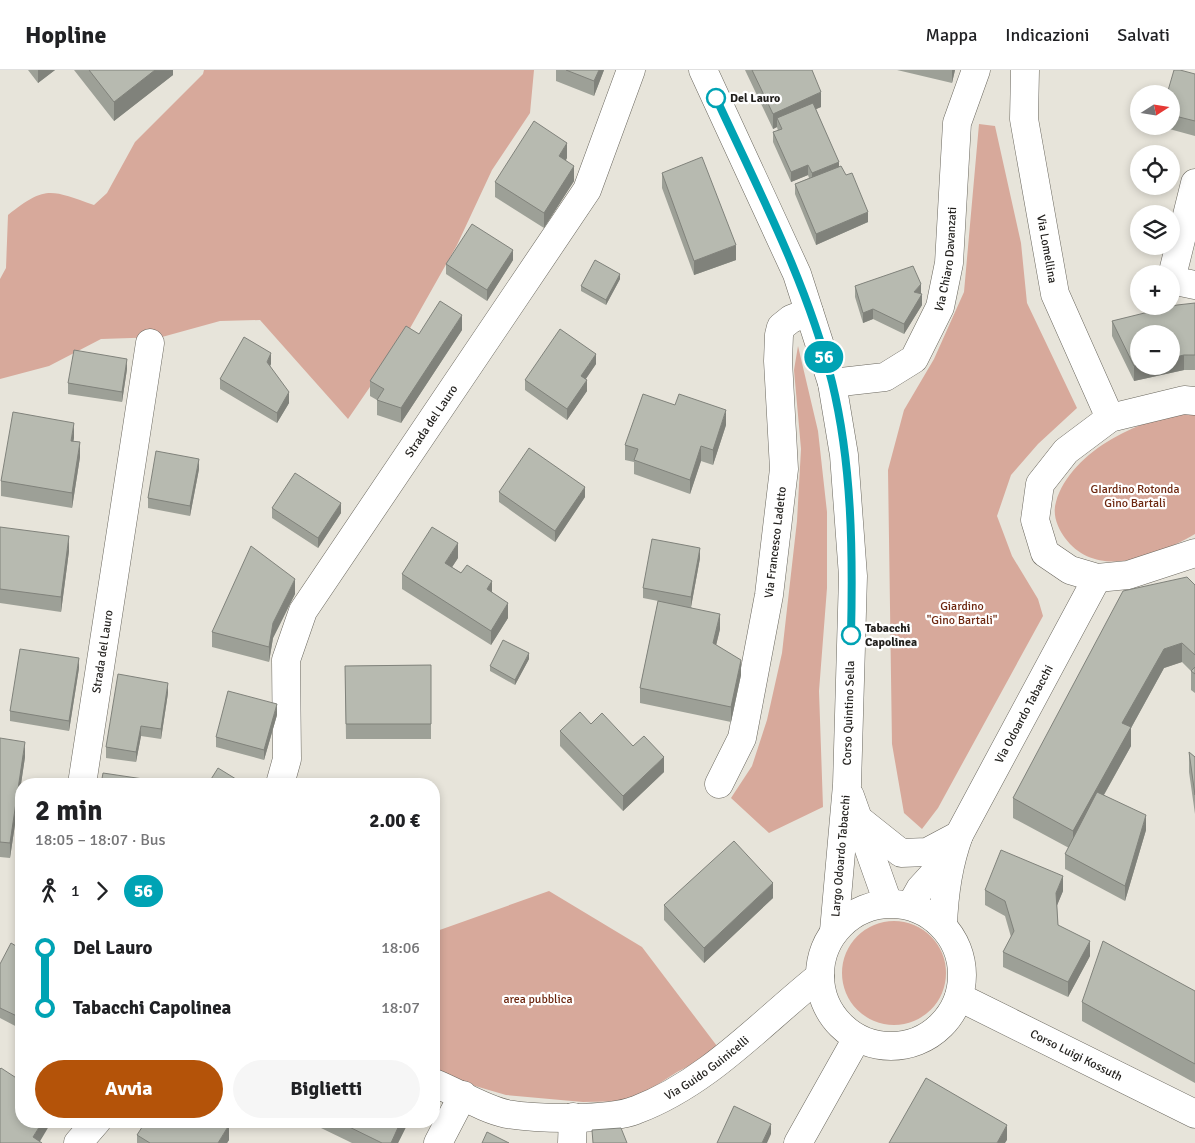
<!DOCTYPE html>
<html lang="it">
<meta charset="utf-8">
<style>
body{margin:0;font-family:Signika,sans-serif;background:#f6f6f6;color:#202124;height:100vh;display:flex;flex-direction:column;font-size:19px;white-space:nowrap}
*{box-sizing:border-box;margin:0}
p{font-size:16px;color:#757577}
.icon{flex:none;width:28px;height:28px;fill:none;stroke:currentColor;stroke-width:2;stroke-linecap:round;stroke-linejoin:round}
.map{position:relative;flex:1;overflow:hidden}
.panel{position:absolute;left:15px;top:708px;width:425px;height:350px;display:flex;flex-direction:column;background:#fff;border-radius:20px;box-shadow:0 2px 8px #0003}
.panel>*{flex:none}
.badge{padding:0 10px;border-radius:16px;font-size:18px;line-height:32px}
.needle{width:32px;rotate:78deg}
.fabs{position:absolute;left:1130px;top:15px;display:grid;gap:10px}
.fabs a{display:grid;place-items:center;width:50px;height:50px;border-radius:50%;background:#fff;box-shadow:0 2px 8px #0003;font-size:25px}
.map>.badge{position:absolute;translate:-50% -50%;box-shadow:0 0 0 2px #fff}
.legs{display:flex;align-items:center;gap:8px;height:55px;padding:0 20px;font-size:16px}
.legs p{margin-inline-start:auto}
.overview{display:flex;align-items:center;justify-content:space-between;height:85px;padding:0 20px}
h1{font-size:28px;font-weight:800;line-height:38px}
.action{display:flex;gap:10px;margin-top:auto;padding:10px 20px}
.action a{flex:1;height:58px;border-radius:30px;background:#b45309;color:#fff;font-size:20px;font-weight:800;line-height:58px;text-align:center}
.action a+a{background:#f6f6f6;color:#202124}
ul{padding:0 20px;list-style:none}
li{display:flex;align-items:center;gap:18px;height:60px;font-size:19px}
li i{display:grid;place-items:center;width:8px;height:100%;margin:0 6px;background:currentColor}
li i::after{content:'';width:12px;height:12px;margin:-6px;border:4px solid;border-radius:50%;background:#fff}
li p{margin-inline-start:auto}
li:first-child i{background:linear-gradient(#0000 50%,currentColor 0)}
li:last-child i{background:linear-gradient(currentColor 50%,#0000 0)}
header{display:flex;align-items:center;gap:30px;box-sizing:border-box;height:70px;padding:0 25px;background:#fff;border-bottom:1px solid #e0e0e0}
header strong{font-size:24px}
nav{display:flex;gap:28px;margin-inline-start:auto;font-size:18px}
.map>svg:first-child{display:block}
.green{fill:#d7a99b}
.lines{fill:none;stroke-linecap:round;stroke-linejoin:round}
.minor-casing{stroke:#6a675e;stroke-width:29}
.minor{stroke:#fff;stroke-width:28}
.wall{fill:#9da097}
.shaded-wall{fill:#80827b}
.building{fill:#b7bab0;stroke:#80827b}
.line-1-casing{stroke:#fff;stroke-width:11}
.line-1{stroke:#00a3b4;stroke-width:8}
.stop-1-dot{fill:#fff;stroke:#00a3b4;stroke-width:2.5}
.labels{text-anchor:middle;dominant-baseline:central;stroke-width:4.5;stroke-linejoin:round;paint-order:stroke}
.stop-label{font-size:12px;font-weight:bold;fill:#211f1c;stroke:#fff;text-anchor:start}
.street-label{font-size:12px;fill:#211f1c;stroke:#fff}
.park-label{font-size:12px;fill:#6d270f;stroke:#fff}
</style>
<header>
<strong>Hopline</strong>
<nav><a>Mappa</a><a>Indicazioni</a><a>Salvati</a></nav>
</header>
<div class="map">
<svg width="1195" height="1073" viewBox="0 0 1195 1073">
<rect width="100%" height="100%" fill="#e7e4da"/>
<path class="green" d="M 204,0 L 534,0 L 530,43 L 492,100 L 457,175 L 409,260 L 348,349 L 260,250 L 220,251 L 162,267 L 101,269 L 49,296 L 0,309 L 0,209 L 6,198 L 8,145 C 46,115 50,120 94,135 L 107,123 L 135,72 L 203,4 Z
M 979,54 L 995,56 L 1021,173 L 1027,233 L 1077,338 L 1038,374 L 1011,405 L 997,446 L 1012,486 L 1038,529 L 1043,546 L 938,738 L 922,759 L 904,743 L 892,674 L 888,400 L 904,340 L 934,289 L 964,222 Z
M 798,276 L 818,361 L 827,442 L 827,518 L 819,621 L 823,737 L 769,763 L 731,728 L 752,696 L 767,650 L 782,583 L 797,451 L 801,379 L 794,300 Z
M 1195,343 L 1195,464 C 1157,486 1097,511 1065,468 C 1058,458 1052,445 1056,432 C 1071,380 1145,345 1195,343 Z
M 549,821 L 642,877 L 720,980 L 677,1002 L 632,1031 L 583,1032 L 506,1025 L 434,1004 L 434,862 Z
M842 903a52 52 0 1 1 104 0a52 52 0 1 1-104 0Z"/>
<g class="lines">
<g class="minor-casing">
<g id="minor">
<path d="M 703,0 L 797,204 L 832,313 L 844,385 L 853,506 L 847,715 L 834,861"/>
<path id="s1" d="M 1025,0 L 1024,49 L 1055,224 L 1110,348"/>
<path d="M 1195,113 L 1171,210 L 1195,215"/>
<path id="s2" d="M 832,313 L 885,307 L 914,289 L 940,237 L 949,193 L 957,53 L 976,0"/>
<path d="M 1195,331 L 1184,330 L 1110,348 L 1066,381 L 1040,414 L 1035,450 L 1045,483 L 1070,500 L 1097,508 L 1128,505 L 1195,483"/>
<path id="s3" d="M 82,714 L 150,273"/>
<path id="s4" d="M 280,714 L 287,689 L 286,590 L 303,541 L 587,120 L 631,0"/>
<path id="s5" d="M 719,714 L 742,668 L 769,525 L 784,399 L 778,291 L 779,265 L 781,257 L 791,249 L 809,242"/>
<path d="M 850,726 L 888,833"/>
<path d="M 857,748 L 901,783 L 927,782 L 959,765"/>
<circle cx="891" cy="905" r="71"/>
<path d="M 911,835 L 920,819 L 952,784"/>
<path id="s6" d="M 943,856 C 944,824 948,795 959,765 L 1097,508"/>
<path id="s7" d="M 959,927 L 1195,1044"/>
<path id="s8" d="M 434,1013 C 457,1022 483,1039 507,1044 C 536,1049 609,1051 636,1040 C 708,1013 761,953 820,906"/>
<path d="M 78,1073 L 97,1051"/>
<path d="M 438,1073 L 463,1025"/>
<path d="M 572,1073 L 573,1047"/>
<path d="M 798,1073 L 857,968"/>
</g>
</g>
<use href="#minor" class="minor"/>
</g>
<path class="wall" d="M 28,0 L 55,0 L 38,13 Z
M 74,0 L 173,0 L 173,5 L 114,51 Z
M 556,0 L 604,0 L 594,26 L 556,11 Z
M 745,0 L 812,0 L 821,37 L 816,39 L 839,96 L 868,152 L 816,175 L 795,124 L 795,114 L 809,108 L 808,105 L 791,112 L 773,72 L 773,62 L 778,61 L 777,57 L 773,59 Z
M 897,0 L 955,0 L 952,13 Z
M 1195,4 L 1195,66 L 1162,57 L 1171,56 L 1171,24 Z
M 567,88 L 566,90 L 574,111 L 544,158 L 495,127 L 495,112 Z
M 662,103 L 736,190 L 694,205 L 662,118 Z
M 513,190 L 487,231 L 446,204 L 446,194 Z
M 620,209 L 606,235 L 581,221 L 581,216 Z
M 855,216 L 921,224 L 922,235 L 904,264 L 873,249 L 863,253 L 855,227 Z
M 1195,233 L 1195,300 L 1184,300 L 1134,311 L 1112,266 L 1112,251 Z
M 462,260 L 401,353 L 377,345 L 377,330 L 370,326 L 370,311 L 419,264 Z
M 271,294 L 270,296 L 289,333 L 277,353 L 220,319 L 220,309 Z
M 596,294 L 585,310 L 587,321 L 567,350 L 525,320 L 525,310 Z
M 127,299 L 122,332 L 68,324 L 68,313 Z
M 726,355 L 713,395 L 701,391 L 690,424 L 634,404 L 634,392 L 625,390 L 625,375 Z
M 74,368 L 73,371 L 80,387 L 72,438 L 1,426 L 1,411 Z
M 199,399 L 190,446 L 148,438 L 148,428 Z
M 499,422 L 585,427 L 555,472 L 499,432 Z
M 272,438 L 341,443 L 318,478 L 272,448 Z
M 0,457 L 69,481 L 61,542 L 0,533 Z
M 458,488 L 452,497 L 492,522 L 508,548 L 491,575 L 402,519 L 402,504 Z
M 700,488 L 691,537 L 720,559 L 716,575 L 741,605 L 731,652 L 640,633 L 640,618 L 658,531 L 643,528 L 643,518 Z
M 1195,515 L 1195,623 L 1191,620 L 1191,601 L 1182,592 L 1164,598 L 1131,658 L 1131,676 L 1104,725 L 1146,760 L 1125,831 L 1065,799 L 1065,784 L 1069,778 L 1013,748 L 1013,728 Z
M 295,524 L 273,568 L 269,592 L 212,577 L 212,562 Z
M 529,589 L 515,615 L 490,601 L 490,596 Z
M 431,595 L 431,669 L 346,669 L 345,596 Z
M 79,598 L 69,661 L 10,651 L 10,641 Z
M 168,623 L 161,669 L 141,666 L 136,692 L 106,688 L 106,677 Z
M 277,645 L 264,690 L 216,677 L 216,667 Z
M 591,654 L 633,676 L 664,702 L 623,741 L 560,676 L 560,661 Z
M 0,668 L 25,687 L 10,788 L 0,787 Z
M 1189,682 L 1195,687 L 1195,744 L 1189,702 Z
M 985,820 L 1063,821 L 1057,835 L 1058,855 L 1090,886 L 1068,927 L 1003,897 L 1003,882 L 1011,867 L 1005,846 L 985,835 Z
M 773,828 L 704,893 L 664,850 L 664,835 Z
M 21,879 L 21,959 L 0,948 L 0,894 Z
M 1195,921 L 1195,1013 L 1082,951 L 1082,932 Z
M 321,1051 L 409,1051 L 398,1073 L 352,1073 L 321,1058 Z
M 137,1065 L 229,1070 L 227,1073 L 137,1073 Z"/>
<path class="shaded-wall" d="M 38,0 L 55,0 L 38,13 Z
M 155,0 L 173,0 L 173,5 L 114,51 L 114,32 Z
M 599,0 L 604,0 L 594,26 L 594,11 Z
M 952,0 L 955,0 L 952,13 Z
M 821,22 L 821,37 L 780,55 L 777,48 L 777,57 L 773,59 L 773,44 Z
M 567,73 L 567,88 L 559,101 L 559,86 Z
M 839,92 L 839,102 L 812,114 L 812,103 Z
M 808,95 L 808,105 L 791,112 L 791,102 Z
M 574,96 L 574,111 L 544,158 L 544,143 Z
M 868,142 L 868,152 L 816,175 L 816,164 Z
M 736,175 L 736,190 L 694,205 L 694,191 Z
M 513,180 L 513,190 L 487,231 L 487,220 Z
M 620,204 L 620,209 L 606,235 L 606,230 Z
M 921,214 L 921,224 L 914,222 Z
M 922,224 L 922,235 L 904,264 L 904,254 Z
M 873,239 L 873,249 L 863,253 L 863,243 Z
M 462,245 L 462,260 L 401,353 L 401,338 Z
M 271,283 L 271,294 L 267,302 L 267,292 Z
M 596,284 L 596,294 L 581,316 L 581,306 Z
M 1184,285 L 1184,300 L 1134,311 L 1134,296 L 1139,295 L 1139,296 L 1171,296 L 1171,288 Z
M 127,289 L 127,299 L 122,332 L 122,322 Z
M 587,310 L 587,321 L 567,350 L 567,339 Z
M 289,322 L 289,333 L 277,353 L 277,343 Z
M 726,340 L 726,355 L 713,395 L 713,380 Z
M 74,353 L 74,368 L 71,386 L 71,371 Z
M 80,372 L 80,387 L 72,438 L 72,423 Z
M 701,376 L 701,391 L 690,424 L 690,410 Z
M 199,389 L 199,399 L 190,446 L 190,436 Z
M 585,417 L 585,427 L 555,472 L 555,461 Z
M 341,433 L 341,443 L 318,478 L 318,468 Z
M 69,466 L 69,481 L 61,542 L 61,527 Z
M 458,473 L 458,488 L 445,508 L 445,493 Z
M 700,478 L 700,488 L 691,537 L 691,527 Z
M 295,509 L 295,524 L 273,568 L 269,592 L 269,577 L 273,553 Z
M 492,511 L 492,526 L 487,519 Z
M 508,533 L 508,548 L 491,575 L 491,561 Z
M 720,544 L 720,559 L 713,588 L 713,573 Z
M 1182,573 L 1182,592 L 1164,598 L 1131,658 L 1131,676 L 1073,780 L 1073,761 L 1122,653 L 1164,579 Z
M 529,583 L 529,589 L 515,615 L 515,610 Z
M 79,588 L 79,598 L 69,661 L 69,651 Z
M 741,590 L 741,605 L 731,652 L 731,637 Z
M 168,613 L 168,623 L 161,669 L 161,659 Z
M 277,634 L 277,645 L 264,690 L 264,680 Z
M 141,656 L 141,666 L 136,692 L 136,682 Z
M 25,672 L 25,687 L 10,788 L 10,773 Z
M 664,687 L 664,702 L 623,741 L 623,726 Z
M 1146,745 L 1146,760 L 1125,831 L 1125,816 Z
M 1063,806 L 1063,821 L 1056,838 L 1056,823 Z
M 773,813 L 773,828 L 704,893 L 704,878 Z
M 1090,871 L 1090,886 L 1068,927 L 1068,912 Z
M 43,1051 L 52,1051 L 39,1073 L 33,1067 Z
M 401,1051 L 409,1051 L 398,1073 L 391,1073 Z
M 771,1054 L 771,1064 L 767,1073 L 762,1073 Z
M 229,1055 L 229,1070 L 227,1073 L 218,1073 Z
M 1007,1055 L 1007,1070 L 1005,1073 L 997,1073 Z"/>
<path class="building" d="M 89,0 L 155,0 L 114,32 Z
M 566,0 L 599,0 L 594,11 Z
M 752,0 L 812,0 L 821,22 L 773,44 Z
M 1174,0 L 1180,0 L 1195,4 L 1195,51 L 1171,45 L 1171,24 L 1167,24 Z
M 813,33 L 839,92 L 812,103 L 808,95 L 791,102 L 773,62 L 782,59 L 777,48 Z
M 534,51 L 567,73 L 559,86 L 574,96 L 544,143 L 495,112 Z
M 702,87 L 736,175 L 694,191 L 662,103 Z
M 841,96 L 846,105 L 852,103 L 868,142 L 816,164 L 795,114 Z
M 472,154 L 513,180 L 487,220 L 446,194 Z
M 595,190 L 620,204 L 606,230 L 581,216 Z
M 913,196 L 921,214 L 914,222 L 922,224 L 904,254 L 873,239 L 863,243 L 855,216 Z
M 440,231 L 462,245 L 401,338 L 377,330 L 384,319 L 370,311 L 406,256 L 419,264 Z
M 1195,233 L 1195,285 L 1184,285 L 1171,288 L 1171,264 L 1139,264 L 1139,295 L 1134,296 L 1112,251 L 1177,235 Z
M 560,259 L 596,284 L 581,306 L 587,310 L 567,339 L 525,310 Z
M 244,267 L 271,283 L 267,292 L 289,322 L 277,343 L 220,309 Z
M 74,280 L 127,289 L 122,322 L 68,313 Z
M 643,324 L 675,335 L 679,324 L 726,340 L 713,380 L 701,376 L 690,410 L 634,390 L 638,379 L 625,375 Z
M 13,342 L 74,353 L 71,371 L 80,372 L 72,423 L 1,411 Z
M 529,378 L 585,417 L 555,461 L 499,422 Z
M 156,381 L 199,389 L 190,436 L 148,428 Z
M 295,403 L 341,433 L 318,468 L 272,438 Z
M 0,457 L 69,466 L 61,527 L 0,519 Z
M 432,457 L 458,473 L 445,493 L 461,503 L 467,495 L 492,511 L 487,519 L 508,533 L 491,561 L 402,504 Z
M 652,469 L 700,478 L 691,527 L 643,518 Z
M 251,476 L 295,509 L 273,553 L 269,577 L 212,562 Z
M 1187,507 L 1195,515 L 1195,585 L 1182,573 L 1164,579 L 1122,653 L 1131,657 L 1073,761 L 1013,728 L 1123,521 Z
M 658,531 L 720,544 L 713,573 L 741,590 L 731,637 L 640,618 Z
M 503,570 L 529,583 L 515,610 L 490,596 Z
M 20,579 L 79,588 L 69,651 L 10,641 Z
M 431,595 L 431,654 L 346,654 L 345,596 Z
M 1195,597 L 1195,604 L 1191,601 Z
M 118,604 L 168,613 L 161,659 L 141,656 L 136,682 L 106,677 Z
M 228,621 L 277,634 L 264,680 L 216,667 Z
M 580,642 L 591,654 L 602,643 L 633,676 L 644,666 L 664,687 L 623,726 L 560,661 Z
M 0,668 L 25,672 L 10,773 L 0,772 Z
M 1189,682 L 1195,687 L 1195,725 Z
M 218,698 L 244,714 L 208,714 Z
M 103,703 L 150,710 L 150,714 L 101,714 Z
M 334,710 L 350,714 L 333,714 Z
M 1097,722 L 1146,745 L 1125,816 L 1065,784 Z
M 734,771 L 773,813 L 704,878 L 664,835 Z
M 1001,780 L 1063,806 L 1056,823 L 1058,855 L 1090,871 L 1068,912 L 1003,882 L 1014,861 L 1005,831 L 985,820 Z
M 1103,871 L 1195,921 L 1195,994 L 1082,932 Z
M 11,873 L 21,879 L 21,948 L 0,938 L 0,894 Z
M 1,998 L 21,1011 L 21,1051 L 43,1051 L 33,1067 L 42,1073 L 0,1073 L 0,999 Z
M 926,1008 L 1007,1055 L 997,1073 L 889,1073 Z
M 734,1036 L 771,1054 L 762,1073 L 717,1073 Z
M 146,1051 L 223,1051 L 229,1055 L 218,1073 L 150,1073 L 137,1065 Z
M 337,1051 L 401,1051 L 391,1073 L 382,1073 Z
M 621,1058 L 627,1073 L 593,1073 L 592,1060 Z
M 487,1062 L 509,1073 L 482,1073 Z"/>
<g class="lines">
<g class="line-1-casing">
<path id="line-1" d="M 716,28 C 759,121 807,213 832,312 C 852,394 853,482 851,565"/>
</g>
<use href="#line-1" class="line-1"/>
</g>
<g class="stop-1-dot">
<circle cx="716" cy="28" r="9"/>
<circle cx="851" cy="565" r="9"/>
</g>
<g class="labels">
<g class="stop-label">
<text x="730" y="28">Del Lauro</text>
<text x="865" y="558">Tabacchi<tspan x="865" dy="14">Capolinea</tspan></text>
</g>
<g class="street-label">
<text stroke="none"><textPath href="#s1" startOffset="181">Via Lomellina</textPath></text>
<text stroke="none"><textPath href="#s2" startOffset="194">Via Chiaro Davanzati</textPath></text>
<text stroke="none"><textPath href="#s4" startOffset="406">Strada del Lauro</textPath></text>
<text stroke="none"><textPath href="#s5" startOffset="250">Via Francesco Ladetto</textPath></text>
<text stroke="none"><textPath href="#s3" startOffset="134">Strada del Lauro</textPath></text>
<text transform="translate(849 643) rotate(-88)">Corso Quintino Sella</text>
<text stroke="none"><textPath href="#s6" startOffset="230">Via Odoardo Tabacchi</textPath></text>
<text transform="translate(841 786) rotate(-85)">Largo Odoardo Tabacchi</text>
<text stroke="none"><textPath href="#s7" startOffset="131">Corso Luigi Kossuth</textPath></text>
<text stroke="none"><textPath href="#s8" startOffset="292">Via Guido Guinicelli</textPath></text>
</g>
<g class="park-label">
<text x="1135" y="419">GIardino Rotonda<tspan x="1135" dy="14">Gino Bartali</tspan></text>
<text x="962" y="536">Giardino<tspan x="962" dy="14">"Gino Bartali"</tspan></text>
<text x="538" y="929">area pubblica</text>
</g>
</g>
</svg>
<div class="fabs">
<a><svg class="needle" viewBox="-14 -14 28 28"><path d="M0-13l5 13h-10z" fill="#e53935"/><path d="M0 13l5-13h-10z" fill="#757577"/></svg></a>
<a><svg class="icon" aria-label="locate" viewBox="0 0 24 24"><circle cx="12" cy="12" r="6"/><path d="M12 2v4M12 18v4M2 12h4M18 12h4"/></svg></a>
<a><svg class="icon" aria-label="layers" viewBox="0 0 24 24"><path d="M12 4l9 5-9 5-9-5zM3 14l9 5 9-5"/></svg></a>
<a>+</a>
<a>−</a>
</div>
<b class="badge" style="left:824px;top:287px;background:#00a3b4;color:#fff">56</b>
<section class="panel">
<div class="overview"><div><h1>2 min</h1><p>18:05 – 18:07 · Bus</p></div><b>2.00 €</b></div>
<div class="legs"><svg class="icon" aria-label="walk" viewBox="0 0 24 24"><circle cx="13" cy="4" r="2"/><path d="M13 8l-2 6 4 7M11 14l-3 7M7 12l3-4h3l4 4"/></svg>1<svg class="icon" aria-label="forward" viewBox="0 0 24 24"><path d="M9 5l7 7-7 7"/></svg><b class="badge" style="background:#00a3b4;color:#fff">56</b></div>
<ul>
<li><i style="color:#00a3b4"></i><b>Del Lauro</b><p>18:06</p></li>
<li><i style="color:#00a3b4"></i><b>Tabacchi Capolinea</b><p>18:07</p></li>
</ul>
<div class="action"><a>Avvia</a><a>Biglietti</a></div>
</section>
</div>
